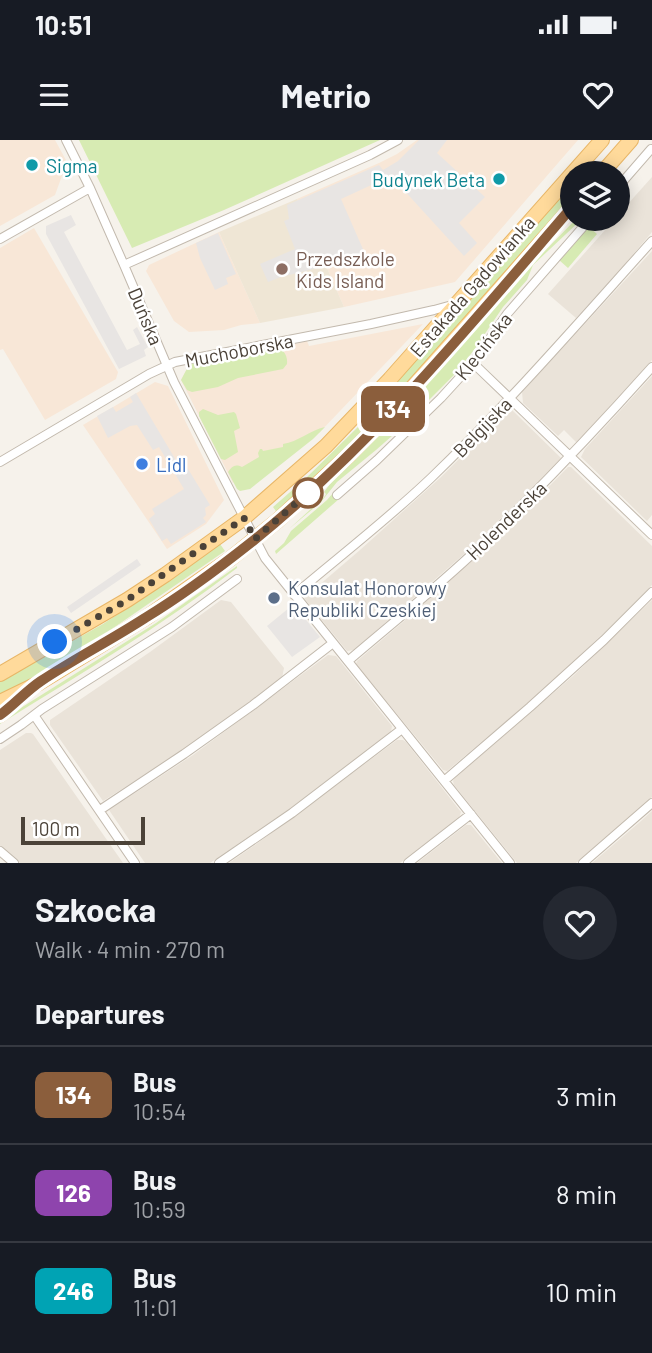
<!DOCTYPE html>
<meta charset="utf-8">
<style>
body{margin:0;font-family:Barlow,sans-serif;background:#242831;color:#f1f3f6;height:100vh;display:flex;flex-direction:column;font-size:26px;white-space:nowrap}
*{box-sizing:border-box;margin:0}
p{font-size:23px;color:#9ea1a6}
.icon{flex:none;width:38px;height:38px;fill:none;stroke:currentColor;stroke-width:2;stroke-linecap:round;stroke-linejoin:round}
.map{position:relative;height:723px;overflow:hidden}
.sheet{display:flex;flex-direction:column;background:#171b24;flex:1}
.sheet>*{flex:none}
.badge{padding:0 14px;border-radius:10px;font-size:24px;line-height:46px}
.tools{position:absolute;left:560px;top:21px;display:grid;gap:14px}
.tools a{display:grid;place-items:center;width:70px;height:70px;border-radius:50%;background:#171b24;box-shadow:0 4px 18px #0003;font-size:35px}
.scale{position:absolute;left:21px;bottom:18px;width:124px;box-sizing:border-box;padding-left:7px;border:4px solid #4b4238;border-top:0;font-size:19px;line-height:24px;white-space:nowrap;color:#4b4238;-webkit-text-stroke:5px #fff;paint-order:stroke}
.you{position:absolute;width:35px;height:35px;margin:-18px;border:5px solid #fff;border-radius:50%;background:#1a73e8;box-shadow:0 0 0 10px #1a73e833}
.map>.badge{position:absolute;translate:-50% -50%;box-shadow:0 0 0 4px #fff}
h2{padding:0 35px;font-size:26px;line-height:63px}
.round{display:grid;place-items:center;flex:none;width:74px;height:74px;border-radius:37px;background:#242831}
.summary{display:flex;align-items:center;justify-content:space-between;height:119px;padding:0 35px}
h1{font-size:33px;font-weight:700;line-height:52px}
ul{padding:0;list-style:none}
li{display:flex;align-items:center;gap:21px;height:98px;padding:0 35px;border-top:2px solid #363941}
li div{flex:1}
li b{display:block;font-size:26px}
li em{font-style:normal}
li .badge{min-width:77px;font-weight:700;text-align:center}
.status{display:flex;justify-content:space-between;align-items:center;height:49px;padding:0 35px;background:#171b24;direction:ltr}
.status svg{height:19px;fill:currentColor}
header{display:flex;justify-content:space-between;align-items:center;height:91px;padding:0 35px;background:#171b24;font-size:32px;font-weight:700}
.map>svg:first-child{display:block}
.residential{fill:#eae3d9}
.commercial{fill:#f8e7d7}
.education{fill:#efe6d5}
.green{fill:#d7ebb3}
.parking{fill:#e8e5e3}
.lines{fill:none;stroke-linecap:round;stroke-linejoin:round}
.minor-casing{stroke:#c2b9ad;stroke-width:10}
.primary-casing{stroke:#e8b667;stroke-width:16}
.minor{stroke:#fff;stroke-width:8}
.primary{stroke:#ffda9b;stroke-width:14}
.line-casing{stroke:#fff;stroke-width:16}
.line{stroke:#8b5e3c;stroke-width:10}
.walk{stroke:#4b4238;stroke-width:7;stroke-dasharray:0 12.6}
.culture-dot{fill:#0f9aa8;stroke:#fff;stroke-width:2.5}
.education-dot{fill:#8d6e63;stroke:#fff;stroke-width:2.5}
.shop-dot{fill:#3f7fe0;stroke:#fff;stroke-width:2.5}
.stop-dot{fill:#fff;stroke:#8b5e3c;stroke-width:3.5}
.service-dot{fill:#5c6f8a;stroke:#fff;stroke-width:2.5}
.labels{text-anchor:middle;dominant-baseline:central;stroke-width:5;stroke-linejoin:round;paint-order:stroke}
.culture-label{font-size:19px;fill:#0d838f;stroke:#fff;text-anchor:start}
.education-label{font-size:19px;fill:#785e54;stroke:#fff;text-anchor:start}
.street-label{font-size:19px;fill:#4b4238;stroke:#fff}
.shop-label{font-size:19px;fill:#366cbe;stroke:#fff;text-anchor:start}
.service-label{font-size:19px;fill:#4e5e75;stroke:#fff;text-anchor:start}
</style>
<div class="status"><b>10:51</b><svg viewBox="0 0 49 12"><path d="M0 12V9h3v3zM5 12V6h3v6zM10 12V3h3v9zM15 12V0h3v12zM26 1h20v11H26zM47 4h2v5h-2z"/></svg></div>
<header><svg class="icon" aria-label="menu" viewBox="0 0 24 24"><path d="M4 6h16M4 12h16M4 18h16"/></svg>Metrio<svg class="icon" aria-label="heart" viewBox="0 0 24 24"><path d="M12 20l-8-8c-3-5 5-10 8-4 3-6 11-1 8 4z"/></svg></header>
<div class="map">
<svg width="652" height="723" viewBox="0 0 652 723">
<rect width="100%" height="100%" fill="#f6f2eb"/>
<path class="residential" d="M 652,37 L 652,92 L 615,136 L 576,178 L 548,154 L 615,79 L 618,79 L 618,75 Z
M 652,111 L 652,220 L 577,303 L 564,290 L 558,296 L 523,263 L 522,252 Z
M 652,236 L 652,375 L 647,381 L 581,317 L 585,309 Z
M 510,268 L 561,318 L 560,321 L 463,415 L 354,510 L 347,511 L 304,458 L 360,410 L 440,338 Z
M 568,327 L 571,327 L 652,406 L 652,445 L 608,489 L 542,551 L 447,631 L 443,630 L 356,524 L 357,521 L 403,482 L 526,370 Z
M 221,460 L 231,462 L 284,528 L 282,538 L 187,608 L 103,661 L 50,585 L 50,580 L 150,512 Z
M 652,460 L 652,657 L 576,723 L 517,723 L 454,645 L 453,641 L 455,638 L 573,536 Z
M 328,515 L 336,516 L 392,586 L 391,592 L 292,667 L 210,723 L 145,723 L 109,670 L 193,615 Z
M 26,593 L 31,593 L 33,594 L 123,723 L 20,723 L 0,706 L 0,610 Z
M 397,600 L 403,600 L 406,602 L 461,672 L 459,678 L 400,723 L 229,723 L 255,705 Z
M 652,671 L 652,723 L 592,723 L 641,681 Z
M 466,685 L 471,685 L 502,723 L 417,723 Z"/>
<path class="commercial" d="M 0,0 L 55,0 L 67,22 L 55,55 L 0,86 Z
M 417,0 L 578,0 L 455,142 L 344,167 L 297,59 L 379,23 L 397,14 Z
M 34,88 L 118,232 L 116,239 L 45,280 L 3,209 L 0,210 L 0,108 Z
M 219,92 L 260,183 L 241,185 L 224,190 L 189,192 L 174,181 L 146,131 L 149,125 Z
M 423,184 L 319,293 L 266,318 L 233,343 L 181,240 L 190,223 L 273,206 L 280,208 L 307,201 L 309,206 Z
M 155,242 L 168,246 L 224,360 L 206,384 L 167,409 L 83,285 Z"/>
<path class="education" d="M 297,59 L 344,167 L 260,183 L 219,92 Z"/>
<path class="green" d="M 79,0 L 380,0 L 224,70 L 132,108 Z
M 572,41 L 572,54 L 528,110 L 375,282 L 278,374 L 273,367 L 305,339 L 360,285 L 399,237 Z
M 576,79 L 582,79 L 533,125 L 527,140 L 503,167 L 474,210 L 455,234 L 401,288 L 376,310 L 337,342 L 321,362 L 289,389 L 325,356 L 326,354 L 324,352 L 330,344 L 392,281 L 534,122 Z
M 589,87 L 597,94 L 568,128 L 559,120 Z
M 273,206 C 283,208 288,215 287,224 L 283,229 L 238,238 L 218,247 L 192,252 L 187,250 L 181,240 L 190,223 Z
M 203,269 L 218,275 L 234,272 L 236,274 L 240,288 L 234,291 L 238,312 L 225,320 L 221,319 L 199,276 L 199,272 Z
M 325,287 L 313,299 L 250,349 L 240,351 L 237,349 L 228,332 C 232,326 235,324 242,327 L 259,317 L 258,313 L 260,309 L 262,309 L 263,311 L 283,307 L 283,304 C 298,302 310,290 325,287 Z
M 333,353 L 339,359 L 276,414 L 275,411 L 284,403 L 291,391 L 327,360 Z
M 220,404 L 225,411 L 80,511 L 0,556 L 0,542 L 103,484 L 178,435 Z
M 237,426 L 237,428 C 162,486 80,534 0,584 L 0,581 L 156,483 Z"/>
<path class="parking" d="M 419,0 L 447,0 L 437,13 L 485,57 L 459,83 L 477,103 L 464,116 L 391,36 L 341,59 L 366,116 L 281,137 L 268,142 L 260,124 L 295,109 L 284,81 L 289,79 L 287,65 L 379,25 L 383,30 L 398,21 Z
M 71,75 L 76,85 L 64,92 L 127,210 L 140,204 L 133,190 L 137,187 L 148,207 L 144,210 L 146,216 L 119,229 L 46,94 L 46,86 Z
M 218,93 L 236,134 L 226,138 L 228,144 L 215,150 L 200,118 L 196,103 Z
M 136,253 L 177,322 L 182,319 L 210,365 L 205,368 L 206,375 L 203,378 L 206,382 L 171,404 L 167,398 L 162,401 L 149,379 L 155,374 L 152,369 L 184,349 L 159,307 L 153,310 L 137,285 L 130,286 L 108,298 L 97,276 L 113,267 L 116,272 L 133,262 L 130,257 Z
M 137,419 L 141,425 L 71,473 L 67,467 Z
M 289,468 L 293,473 L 298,470 L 320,497 L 292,517 L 267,486 Z"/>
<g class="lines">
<g class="minor-casing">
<path id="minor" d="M 66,0 L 90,48 L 124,125 L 174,242 L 265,418 L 510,723
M 618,47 L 651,9
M 0,99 L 90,48
M 124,125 L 370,15 L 398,0
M 473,223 L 652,395
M 0,322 L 149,234 L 175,222 L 371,184 L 434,170 L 452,165
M 337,355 L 377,320 L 441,258 L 473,223 L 507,174 L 590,79
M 294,455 C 340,416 388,379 431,338 C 509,263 580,181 652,101
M 348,521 C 389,486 430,453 470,416 C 533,356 593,293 652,227
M 34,575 L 135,723
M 0,599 L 21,585 L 42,569 L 172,487 L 237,439
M 444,641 L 530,567 L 604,500 L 652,452
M 100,670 L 184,614 L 253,565 L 333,503
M 0,711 L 14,723
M 219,723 L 292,673 L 402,589
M 408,723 L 471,674
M 583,723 L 652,663"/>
</g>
<g class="primary-casing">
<path id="primary" d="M 602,33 L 631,0
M 0,534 L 127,460 L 165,435 L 244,378 L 326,306 L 390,239 L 602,0
M 0,562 L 39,543 L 147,477 L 230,419 L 277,381 L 350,314 L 387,276 L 572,67
M 0,575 L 19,559"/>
</g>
<use href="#minor" class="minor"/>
<use href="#primary" class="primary"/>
</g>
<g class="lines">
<g class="line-casing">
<path id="line" d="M 0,575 C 14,565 26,551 41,541 C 74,519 111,500 145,478 C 183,455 219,428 253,401 C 373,304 472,183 572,67"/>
</g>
<use href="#line" class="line"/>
<path class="walk" d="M 55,502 L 127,460 L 244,378 L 255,399 L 312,349 L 308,353"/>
</g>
<g class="culture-dot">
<circle cx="32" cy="25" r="7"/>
<circle cx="499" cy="39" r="7"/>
</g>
<circle class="education-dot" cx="282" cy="129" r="7"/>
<circle class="shop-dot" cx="142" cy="324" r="7"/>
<circle class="stop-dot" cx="308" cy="353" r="14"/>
<circle class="service-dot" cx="274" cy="458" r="7"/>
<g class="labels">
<g class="culture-label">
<text x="46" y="25">Sigma</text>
<text x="485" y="39" text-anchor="end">Budynek Beta</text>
</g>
<g class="education-label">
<text x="296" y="118">Przedszkole<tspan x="296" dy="22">Kids Island</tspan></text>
</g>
<g class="street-label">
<text transform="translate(472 146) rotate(-49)">Estakada Gądowianka</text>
<text transform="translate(146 176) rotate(67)">Duńska</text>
<text transform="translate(483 206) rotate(-52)">Klecińska</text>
<text transform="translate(239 210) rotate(-11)">Muchoborska</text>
<text transform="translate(482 287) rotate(-46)">Belgijska</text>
<text transform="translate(506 380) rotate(-44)">Holenderska</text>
</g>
<g class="shop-label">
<text x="156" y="324">Lidl</text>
</g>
<g class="service-label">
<text x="288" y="447">Konsulat Honorowy<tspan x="288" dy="22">Republiki Czeskiej</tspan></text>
</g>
</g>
</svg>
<div class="tools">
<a><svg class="icon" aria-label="layers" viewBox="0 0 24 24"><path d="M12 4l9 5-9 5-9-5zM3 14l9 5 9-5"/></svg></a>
</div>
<div class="scale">100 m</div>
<div class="you" style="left:55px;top:502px"></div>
<b class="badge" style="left:393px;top:269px;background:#8b5e3c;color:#fff">134</b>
</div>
<section class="sheet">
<div class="summary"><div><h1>Szkocka</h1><p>Walk · 4 min · 270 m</p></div><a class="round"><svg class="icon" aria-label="heart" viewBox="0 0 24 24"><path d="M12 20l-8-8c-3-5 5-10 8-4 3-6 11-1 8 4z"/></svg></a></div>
<h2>Departures</h2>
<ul>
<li><span class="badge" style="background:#8b5e3c;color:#fff">134</span><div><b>Bus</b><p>10:54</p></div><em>3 min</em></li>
<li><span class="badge" style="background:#8e44ad;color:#fff">126</span><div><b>Bus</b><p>10:59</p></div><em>8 min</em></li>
<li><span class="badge" style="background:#00a3b4;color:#fff">246</span><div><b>Bus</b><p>11:01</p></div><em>10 min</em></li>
</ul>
</section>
